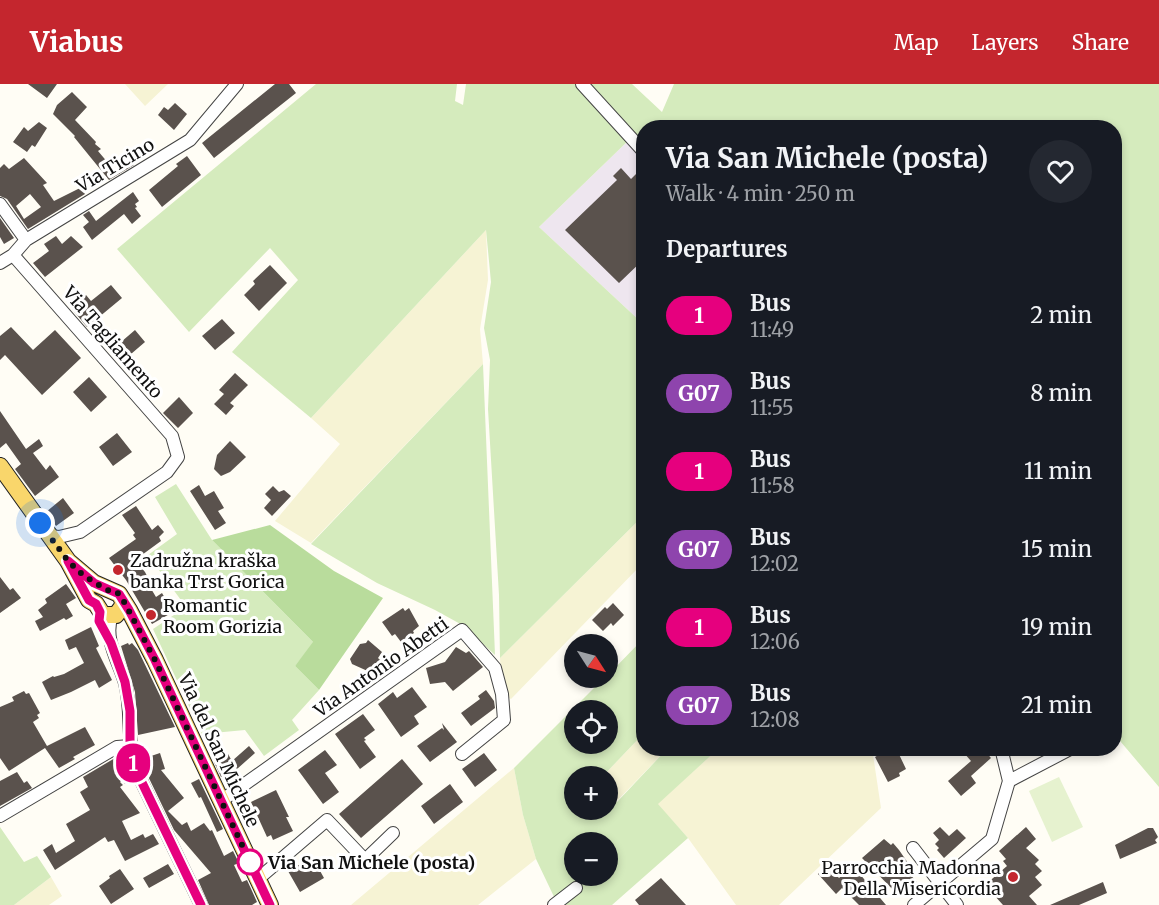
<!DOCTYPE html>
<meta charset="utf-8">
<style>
body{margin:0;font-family:Merriweather,serif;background:#242831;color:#f1f3f6;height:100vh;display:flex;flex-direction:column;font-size:22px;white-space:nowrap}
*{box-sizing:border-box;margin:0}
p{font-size:20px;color:#9ea1a6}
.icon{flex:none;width:33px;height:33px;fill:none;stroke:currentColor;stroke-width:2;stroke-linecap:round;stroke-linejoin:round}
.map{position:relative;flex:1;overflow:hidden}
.drawer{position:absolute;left:636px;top:36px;width:486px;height:636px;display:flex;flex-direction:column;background:#171b24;border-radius:24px;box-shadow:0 3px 9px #0003}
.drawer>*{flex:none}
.badge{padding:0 12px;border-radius:20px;font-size:21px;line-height:39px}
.needle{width:39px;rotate:126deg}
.controls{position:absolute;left:564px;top:550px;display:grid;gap:12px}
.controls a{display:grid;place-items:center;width:54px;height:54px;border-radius:50%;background:#171b24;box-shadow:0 3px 9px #0003;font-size:30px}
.you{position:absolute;width:30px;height:30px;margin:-15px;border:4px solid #fff;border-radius:50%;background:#1a73e8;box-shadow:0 0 0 9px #1a73e833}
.map>.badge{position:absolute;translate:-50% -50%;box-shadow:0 0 0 3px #fff}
h2{padding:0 30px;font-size:22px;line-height:54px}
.round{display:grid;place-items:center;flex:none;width:63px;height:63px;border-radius:32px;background:#242831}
.headline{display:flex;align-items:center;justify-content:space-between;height:102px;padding:0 30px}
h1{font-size:28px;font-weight:700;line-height:45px}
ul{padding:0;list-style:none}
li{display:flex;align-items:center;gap:18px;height:78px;padding:0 30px}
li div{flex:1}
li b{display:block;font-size:22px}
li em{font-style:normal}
li .badge{min-width:66px;font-weight:700;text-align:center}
header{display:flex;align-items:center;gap:36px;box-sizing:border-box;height:84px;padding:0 30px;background:#c4262e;color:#fff}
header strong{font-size:28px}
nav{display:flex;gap:33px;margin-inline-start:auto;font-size:21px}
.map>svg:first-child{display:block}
.industrial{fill:#eee6ef}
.farmland{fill:#f6f3d4}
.green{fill:#d5ebbd;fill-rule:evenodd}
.forest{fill:#b9dc9c}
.pitch{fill:#e6f2cf}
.building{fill:#5a524d;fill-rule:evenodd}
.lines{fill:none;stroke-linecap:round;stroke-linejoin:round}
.minor-casing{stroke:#444;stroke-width:14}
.major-casing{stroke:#222;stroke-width:18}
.minor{stroke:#fff;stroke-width:12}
.major{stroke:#f9d66b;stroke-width:16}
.line-casing{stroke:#fff;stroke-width:14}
.line{stroke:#e6007e;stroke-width:9}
.walk{stroke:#111;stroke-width:6;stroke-dasharray:0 10.8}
.poi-dot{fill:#c4262e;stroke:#fff;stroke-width:2}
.stop-dot{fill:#fff;stroke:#e6007e;stroke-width:3}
.labels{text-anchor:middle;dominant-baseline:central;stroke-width:6;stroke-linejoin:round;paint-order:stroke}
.street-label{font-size:18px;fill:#111;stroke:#fff}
.poi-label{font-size:18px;fill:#111;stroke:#fff;text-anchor:start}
.stop-label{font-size:18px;font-weight:bold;fill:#111;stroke:#fff;text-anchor:start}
</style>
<header>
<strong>Viabus</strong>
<nav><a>Map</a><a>Layers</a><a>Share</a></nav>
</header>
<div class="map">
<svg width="1159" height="821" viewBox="0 0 1159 821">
<rect width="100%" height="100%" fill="#fffdf5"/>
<path class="industrial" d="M 631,54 L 643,68 L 643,236 L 641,238 L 539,143 Z"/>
<path class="farmland" d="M 125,0 L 168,0 L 145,22 Z
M 486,146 L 488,196 L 480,245 L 483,280 L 311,459 L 275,437 L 340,360 L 311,334 Z
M 643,432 L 643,479 L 511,615 L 502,610 L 500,574 Z
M 643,650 L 644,664 L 667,665 L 616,718 L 608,709 L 608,693 L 602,693 Z
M 872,664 L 881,724 L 779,821 L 736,821 L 688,754 L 657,720 L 718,665 Z
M 514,684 L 523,731 L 536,775 L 478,821 L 351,821 Z
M 51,793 L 62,812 L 49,821 L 14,821 Z"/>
<path class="green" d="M 316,0 L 457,0 L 455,17 L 463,21 L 466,0 L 632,0 L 662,28 L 674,0 L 1159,0 L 1159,703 L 1115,651 L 1114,44 L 644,44 L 643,63 L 631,54 L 539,143 L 641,238 L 643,236 L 643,432 L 500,574 L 499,511 L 488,325 L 490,276 L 484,244 L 491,198 L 486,146 L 311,334 L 232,268 L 298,196 L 270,164 L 189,248 L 117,165 Z
M 483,280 L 495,571 L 464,542 L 435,526 L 377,499 L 311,460 Z
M 176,400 L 212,456 L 314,559 L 295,582 L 319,606 L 292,636 L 299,646 L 264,672 L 245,646 L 202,650 L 153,545 L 186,523 L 148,471 L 177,450 L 155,413 Z
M 643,555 L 643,650 L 602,693 L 574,693 L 574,726 L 608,726 L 608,709 L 617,718 L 667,665 L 718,665 L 658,720 L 688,754 L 612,821 L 560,821 L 557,819 L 536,775 L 523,731 L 514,684 L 604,594 L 608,594 L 608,591 ZM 574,627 L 608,627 L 608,660 L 574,660 ZM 574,759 L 608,759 L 608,792 L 574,792 Z
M 0,743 L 24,778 L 37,772 L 51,793 L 14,821 L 0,821 Z"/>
<path class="forest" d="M 270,441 L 334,487 L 383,514 L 319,606 L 295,582 L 313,558 L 212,456 Z"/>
<path class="pitch" d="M 1059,693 L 1083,743 L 1052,758 L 1029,707 Z"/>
<path class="building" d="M 28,0 L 57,0 L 47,14 Z
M 275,0 L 289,0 L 296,9 L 214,74 L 202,59 Z
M 72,8 L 87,23 L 75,36 L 96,58 L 95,60 L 101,65 L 98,67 L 114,86 L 131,76 L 134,81 L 109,96 L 74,53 L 75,52 L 53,30 L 57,21 Z
M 175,19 L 187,30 L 174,46 L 158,31 L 164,23 L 168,26 Z
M 39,38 L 47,44 L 35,63 L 32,61 L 27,68 L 13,58 L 24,43 L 28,47 Z
M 187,72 L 201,91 L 162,123 L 149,106 L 178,82 L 176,80 Z
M 24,74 L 47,99 L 43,101 L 54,117 L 82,103 L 85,110 L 28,145 L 7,115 L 0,112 L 0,84 L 4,80 L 9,85 ZM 30,110 L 41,123 L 24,135 L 16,122 Z
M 621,84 L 631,95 L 638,88 L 644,94 L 644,175 L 619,199 L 565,146 L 617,96 L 613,92 Z
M 133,108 L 139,117 L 135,120 L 137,123 L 135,124 L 141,132 L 132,140 L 124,130 L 92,156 L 83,143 L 89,138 L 83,131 L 89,127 L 96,137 Z
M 0,134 L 14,154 L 4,160 L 0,153 Z
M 56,152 L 62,160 L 71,152 L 83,163 L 45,193 L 33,179 L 49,167 L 44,160 Z
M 270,181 L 287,199 L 259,227 L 244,211 L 255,200 L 253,197 Z
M 111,201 L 122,214 L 87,243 L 72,225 L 86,211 L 91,217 Z
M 222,235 L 235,249 L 215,266 L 202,252 Z
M 11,243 L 33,266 L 55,246 L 81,274 L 42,311 L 5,271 L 0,276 L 0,252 Z
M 135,246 L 145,258 L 131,270 L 121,258 Z
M 235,289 L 248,301 L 230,319 L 234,322 L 226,331 L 214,320 L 224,310 L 219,306 Z
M 89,293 L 107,313 L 91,328 L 73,308 Z
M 179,313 L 193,329 L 178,344 L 163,329 Z
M 0,327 L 26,365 L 39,355 L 43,362 L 33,369 L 46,386 L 50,381 L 59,393 L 35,412 L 15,385 L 21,380 L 6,359 L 0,364 Z
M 117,349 L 132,368 L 113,382 L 99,363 Z
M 230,357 L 246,373 L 230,388 L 221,392 L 214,385 L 217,371 Z
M 199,401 L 205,412 L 214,407 L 224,424 L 218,427 L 226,439 L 215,446 L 190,407 Z
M 273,402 L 279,408 L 284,406 L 291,412 L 272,432 L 264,424 L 271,416 L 265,410 Z
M 63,414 L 74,429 L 56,442 L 46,428 Z
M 136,422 L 152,446 L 158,441 L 164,448 L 159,453 L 161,457 L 135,476 L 145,488 L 149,496 L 147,498 L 156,513 L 162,509 L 173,528 L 152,540 L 126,496 L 109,474 L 136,455 L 133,451 L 135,449 L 122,431 Z
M 0,493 L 10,506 L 13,504 L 21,514 L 0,529 Z
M 66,500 L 76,514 L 66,520 L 73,532 L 66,536 L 64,534 L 40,547 L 35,537 L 43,533 L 38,526 L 47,519 L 45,515 Z
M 613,519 L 624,531 L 613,542 L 611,539 L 603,547 L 592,536 L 605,523 L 607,525 Z
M 403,524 L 405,527 L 409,524 L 419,542 L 413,547 L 414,549 L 401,558 L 395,550 L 392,552 L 382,538 Z
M 91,543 L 99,562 L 96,564 L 112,596 L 99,604 L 95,596 L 71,608 L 51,616 L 42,598 L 53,592 L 54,593 L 64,590 L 84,579 L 76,563 L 69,566 L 65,556 Z
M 368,556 L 382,568 L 378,574 L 380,576 L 372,589 L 352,580 L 350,575 L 360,560 L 366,559 Z
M 128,559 L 129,561 L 132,559 L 138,566 L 175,643 L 138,651 L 135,608 L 121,562 Z
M 456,563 L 466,569 L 469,567 L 483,583 L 453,607 L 445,598 L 430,600 L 426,584 L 445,578 Z
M 412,603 L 427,623 L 414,632 L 419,640 L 401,653 L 378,620 L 393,608 L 397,614 Z
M 486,606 L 494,617 L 495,624 L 471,642 L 461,629 L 480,615 L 478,612 Z
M 24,607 L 26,610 L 29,609 L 40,629 L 37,631 L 39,634 L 33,638 L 47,662 L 85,643 L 95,661 L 73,673 L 75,675 L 59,684 L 45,664 L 9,687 L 0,674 L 0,623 L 14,617 L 12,613 Z
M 363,630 L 375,646 L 364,654 L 366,656 L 364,657 L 376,673 L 360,685 L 335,650 Z
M 442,639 L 457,658 L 430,678 L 417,662 L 442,644 L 444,646 Z
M 249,662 L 255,669 L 237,685 L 221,693 L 214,678 L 228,670 L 232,677 Z
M 890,664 L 896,664 L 906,685 L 899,689 L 900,692 L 888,698 L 875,673 Z
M 969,664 L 982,664 L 991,674 L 971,692 L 976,699 L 961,712 L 948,697 L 971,677 L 964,669 Z
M 325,666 L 337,681 L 325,689 L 339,708 L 323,720 L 298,686 Z
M 160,669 L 165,685 L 161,686 L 184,714 L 168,727 L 182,741 L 187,738 L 191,747 L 204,739 L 210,747 L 212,746 L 224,772 L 233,767 L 239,779 L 234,781 L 242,798 L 247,796 L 257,818 L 252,821 L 209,821 L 198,796 L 211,789 L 174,746 L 146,688 L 142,675 Z
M 484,669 L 497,686 L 475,703 L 462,685 Z
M 115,674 L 122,676 L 130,693 L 131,696 L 125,700 L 122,696 L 120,698 L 123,701 L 120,703 L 140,729 L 122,737 L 131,756 L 143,750 L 145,754 L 153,750 L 159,760 L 125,777 L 114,756 L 108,758 L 105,753 L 55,786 L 43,766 L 52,760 L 56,769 L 75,757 L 66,740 L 90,726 L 80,708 L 88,703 L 83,693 Z
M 402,675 L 423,700 L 361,754 L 339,730 Z
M 17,688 L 24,699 L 27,697 L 32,704 L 0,722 L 0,697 Z
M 199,695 L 223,745 L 217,748 L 201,713 L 199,714 L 191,699 Z
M 450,700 L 463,718 L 434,740 L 421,722 Z
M 276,706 L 289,733 L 286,733 L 293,747 L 273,756 L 271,751 L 267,753 L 251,718 Z
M 940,743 L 949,752 L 957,745 L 966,754 L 944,774 L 937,766 L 939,764 L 935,760 L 939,756 L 933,749 Z
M 1026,743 L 1036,755 L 1026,764 L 1039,776 L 1035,780 L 1042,787 L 1035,793 L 1042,801 L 1029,812 L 1037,821 L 1003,821 L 985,801 L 1007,782 L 1003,777 L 1006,775 L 999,767 Z
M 1148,744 L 1153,744 L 1158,753 L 1155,756 L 1157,759 L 1120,775 L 1115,761 Z
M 884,755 L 891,761 L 893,759 L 899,766 L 908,779 L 903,783 L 917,798 L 900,813 L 862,774 Z
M 306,777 L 313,788 L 319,785 L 324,794 L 300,808 L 288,787 Z
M 168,780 L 174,790 L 149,804 L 143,794 Z
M 828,782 L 839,794 L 853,782 L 886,821 L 859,821 L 842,804 L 836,810 L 818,790 Z
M 120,785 L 134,805 L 111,820 L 99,802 L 110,794 L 109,792 Z
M 661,794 L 686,821 L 639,821 L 635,816 Z
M 1103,798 L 1107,809 L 1079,821 L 1050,821 Z"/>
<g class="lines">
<g class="minor-casing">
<path id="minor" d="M 582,0 L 644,68
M 0,120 L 26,156
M 13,171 L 172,352 L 178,373 L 167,388 L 80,448 L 59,453 L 50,452
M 0,179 L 13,171 L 26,156 L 190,56 L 237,0
M 112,532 C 103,554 119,578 125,599 C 132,626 127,654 134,682 L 201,821
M 1009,697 L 1072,664
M 221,717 L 462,546 L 495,584 L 502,610 L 504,636 L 462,670
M 0,732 L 117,663 L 130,662
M 913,764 L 957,821
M 258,795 L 327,736 L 365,776 L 393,749
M 554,821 L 576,804
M 914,821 L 992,755 L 1009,697 L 1001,664"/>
</g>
<g class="major-casing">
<path id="major" d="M 0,382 L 68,477 L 89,516 L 96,520 L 103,531 L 116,531 L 122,523 L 123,518
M 68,477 L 94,499 L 119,510 L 129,526 L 155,576 L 270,821"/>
</g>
<use href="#minor" class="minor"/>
<use href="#major" class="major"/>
</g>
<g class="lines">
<g class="line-casing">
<path id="line" d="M 201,821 L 134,682 L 130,662 L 130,627 L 125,598 L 111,559 L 99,537 L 100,528 L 96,520 L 89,516 L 68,477 L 94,499 L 119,510 L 129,526 L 155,576 L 270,821"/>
</g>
<use href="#line" class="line"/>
<path class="walk" d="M 40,439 L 68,477 L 83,491 L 107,506 L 116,507 L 122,514 L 155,576 L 250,778"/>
</g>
<g class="poi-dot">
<circle cx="118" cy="486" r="6"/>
<circle cx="151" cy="531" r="6"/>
<circle cx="1013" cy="793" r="6"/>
</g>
<circle class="stop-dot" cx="250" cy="778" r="12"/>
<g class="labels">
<g class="street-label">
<text transform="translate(115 81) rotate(-31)">Via Ticino</text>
<text transform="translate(113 258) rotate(49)">Via Tagliamento</text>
<text transform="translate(381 583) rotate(-35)">Via Antonio Abetti</text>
<text transform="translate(219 666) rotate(65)">Via del San Michele</text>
</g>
<g class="poi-label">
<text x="130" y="476">Zadružna kraška<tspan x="130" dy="21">banka Trst Gorica</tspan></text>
<text x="163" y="521">Romantic<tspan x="163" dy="21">Room Gorizia</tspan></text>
<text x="1001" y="783" text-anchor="end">Parrocchia Madonna<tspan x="1001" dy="21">Della Misericordia</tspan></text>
</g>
<g class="stop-label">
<text x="268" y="778">Via San Michele (posta)</text>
</g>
</g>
</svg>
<div class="controls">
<a><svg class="needle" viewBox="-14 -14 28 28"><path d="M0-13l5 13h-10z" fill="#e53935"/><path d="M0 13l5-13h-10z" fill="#9ea1a6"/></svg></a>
<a><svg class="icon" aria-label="locate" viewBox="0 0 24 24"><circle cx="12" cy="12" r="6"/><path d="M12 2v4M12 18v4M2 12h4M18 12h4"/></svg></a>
<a>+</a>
<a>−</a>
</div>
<div class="you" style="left:40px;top:439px"></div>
<b class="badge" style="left:133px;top:679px;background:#e6007e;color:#fff">1</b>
<section class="drawer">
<div class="headline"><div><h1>Via San Michele (posta)</h1><p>Walk · 4 min · 250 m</p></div><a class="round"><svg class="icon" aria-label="heart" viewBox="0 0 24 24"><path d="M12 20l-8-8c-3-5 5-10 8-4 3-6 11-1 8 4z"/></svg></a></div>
<h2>Departures</h2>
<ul>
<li><span class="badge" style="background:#e6007e;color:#fff">1</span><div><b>Bus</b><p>11:49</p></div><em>2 min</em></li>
<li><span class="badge" style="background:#8e44ad;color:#fff">G07</span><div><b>Bus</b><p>11:55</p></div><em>8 min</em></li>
<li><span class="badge" style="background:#e6007e;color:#fff">1</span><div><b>Bus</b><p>11:58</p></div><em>11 min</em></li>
<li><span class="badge" style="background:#8e44ad;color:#fff">G07</span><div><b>Bus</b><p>12:02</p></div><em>15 min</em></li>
<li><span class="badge" style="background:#e6007e;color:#fff">1</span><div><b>Bus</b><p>12:06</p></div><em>19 min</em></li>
<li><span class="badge" style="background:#8e44ad;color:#fff">G07</span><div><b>Bus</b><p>12:08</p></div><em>21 min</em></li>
</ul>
</section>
</div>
